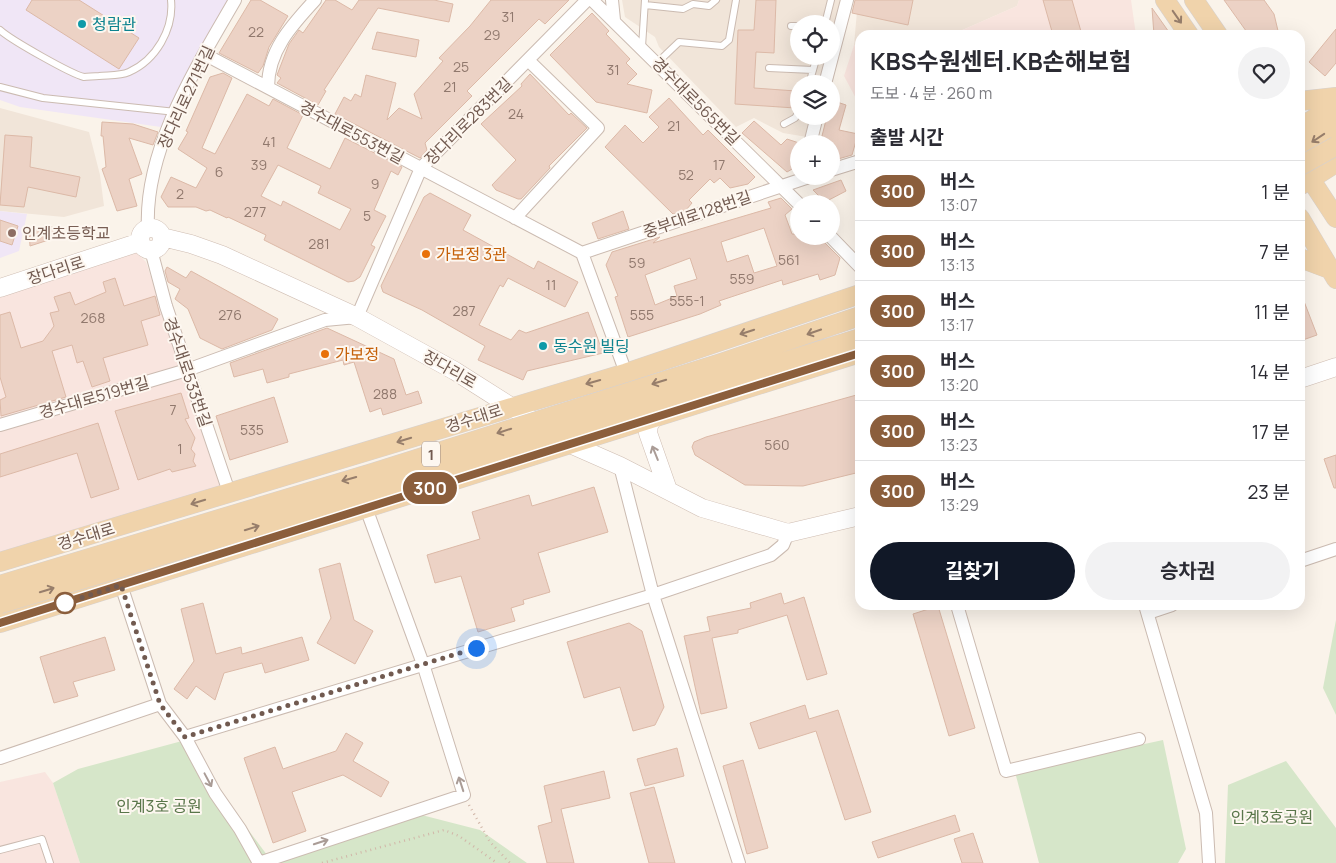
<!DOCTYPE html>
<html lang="ko">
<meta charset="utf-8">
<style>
body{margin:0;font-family:Manrope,"Noto Sans KR",sans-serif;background:#f2f2f3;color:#2b2b33;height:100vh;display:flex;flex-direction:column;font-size:19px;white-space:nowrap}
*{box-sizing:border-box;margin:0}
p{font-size:16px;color:#7c7c81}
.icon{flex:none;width:28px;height:28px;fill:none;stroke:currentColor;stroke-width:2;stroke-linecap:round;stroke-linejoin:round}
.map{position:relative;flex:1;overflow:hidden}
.panel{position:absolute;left:855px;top:30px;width:450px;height:580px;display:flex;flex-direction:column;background:#fff;border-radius:15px;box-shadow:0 5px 20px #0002}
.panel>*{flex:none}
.badge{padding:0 10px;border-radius:16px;font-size:18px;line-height:32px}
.fabs{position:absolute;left:790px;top:15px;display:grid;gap:10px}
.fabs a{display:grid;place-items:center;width:50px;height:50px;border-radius:50%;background:#fff;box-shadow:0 5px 20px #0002;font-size:25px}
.you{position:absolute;width:25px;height:25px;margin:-12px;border:4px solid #fff;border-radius:50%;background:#1a73e8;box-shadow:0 0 0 8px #1a73e833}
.map>.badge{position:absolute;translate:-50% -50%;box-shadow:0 0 0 2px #fff}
h2{padding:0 15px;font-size:19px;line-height:45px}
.round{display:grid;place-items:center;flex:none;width:52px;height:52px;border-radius:26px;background:#f2f2f3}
.overview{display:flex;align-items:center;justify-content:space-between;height:85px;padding:0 15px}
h1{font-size:24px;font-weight:700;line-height:38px}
.cta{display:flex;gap:10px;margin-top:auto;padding:10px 15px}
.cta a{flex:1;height:58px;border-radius:30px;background:#111827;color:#fff;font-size:20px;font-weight:700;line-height:58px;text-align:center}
.cta a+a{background:#f2f2f3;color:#2b2b33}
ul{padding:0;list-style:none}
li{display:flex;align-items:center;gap:15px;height:60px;padding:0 15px;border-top:1px solid #e1e1e2}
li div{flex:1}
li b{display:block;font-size:19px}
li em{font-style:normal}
li .badge{min-width:55px;font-weight:700;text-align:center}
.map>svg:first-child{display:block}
.residential{fill:#f1e5d9}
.commercial{fill:#f9e5df}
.education{fill:#f0e6f6}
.green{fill:#d6e6c9}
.building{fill:#ecd2c5;stroke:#dcb9a7;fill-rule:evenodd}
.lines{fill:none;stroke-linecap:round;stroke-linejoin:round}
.lane-casing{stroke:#cbbbb1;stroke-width:8}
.street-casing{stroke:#cbbbb1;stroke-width:14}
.secondary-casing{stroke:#cfbdb2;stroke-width:19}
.primary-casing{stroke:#d7d1ce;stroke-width:20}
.path{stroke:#d1b6a8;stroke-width:2.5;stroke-dasharray:1 4;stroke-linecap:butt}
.lane{stroke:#fff;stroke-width:6}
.street{stroke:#fff;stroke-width:12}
.secondary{stroke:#fff;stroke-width:18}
.primary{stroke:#f0d3ab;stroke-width:19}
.primary-bridge-casing{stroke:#d7d1ce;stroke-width:20;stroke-linecap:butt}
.primary-bridge{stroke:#f0d3ab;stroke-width:19}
.oneway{stroke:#977e6b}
.oneway2{stroke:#aa9c96}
.line-casing{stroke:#fff;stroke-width:11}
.line{stroke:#8b5e3c;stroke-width:8}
.walk{stroke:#715a50;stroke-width:5;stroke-dasharray:0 9}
.culture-dot{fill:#0f9aa8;stroke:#fdf7f0;stroke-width:2}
.education-dot{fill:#8d6e63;stroke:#fdf7f0;stroke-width:2}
.food-dot{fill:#e8710a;stroke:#fdf7f0;stroke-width:2}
.stop-dot{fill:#fff;stroke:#8b5e3c;stroke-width:2.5}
.labels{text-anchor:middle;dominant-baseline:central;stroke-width:4;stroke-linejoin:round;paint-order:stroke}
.number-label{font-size:14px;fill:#90786d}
.shield{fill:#fdf7f0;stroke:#9b8980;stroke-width:1}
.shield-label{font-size:15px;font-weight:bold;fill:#715a50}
.culture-label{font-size:16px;fill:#0d838f;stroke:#fdf7f0;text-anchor:start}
.street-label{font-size:16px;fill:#715a50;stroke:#fdf7f0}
.education-label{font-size:16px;fill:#785e54;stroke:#fdf7f0;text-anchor:start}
.food-label{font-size:16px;fill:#c56008;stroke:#fdf7f0;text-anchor:start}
.park-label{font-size:16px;fill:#59764a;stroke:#fdf7f0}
</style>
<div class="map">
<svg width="1336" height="863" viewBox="0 0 1336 863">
<rect width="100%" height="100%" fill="#faf3ea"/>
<path class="residential" d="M 622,0 L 840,0 L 831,38 L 831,24 L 799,24 L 799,56 L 827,56 L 820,84 L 799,84 L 799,116 L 812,116 L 807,137 L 783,133 L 754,118 L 736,127 L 659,47 L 655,37 L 625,17 Z
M 858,0 L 1019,0 L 1017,6 L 951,35 L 860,35 L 860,47 L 854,45 Z
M 0,108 L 89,132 L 100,175 L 104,206 L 64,217 L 0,211 Z"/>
<path class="commercial" d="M 1019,0 L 1131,0 L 1136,35 L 951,35 L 1017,6 Z
M 854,45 L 860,47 L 860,106 L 844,76 Z
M 134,250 L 146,262 L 220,486 L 0,558 L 0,294 Z
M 45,772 L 53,783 L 80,863 L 0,863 L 0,782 Z"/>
<path class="education" d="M 0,0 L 234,0 L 168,128 L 20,107 L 0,100 Z
M 0,211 L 27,214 L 19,251 L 0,258 Z"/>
<path class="green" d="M 1336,620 L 1336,715 L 1323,688 Z
M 1163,740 L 1186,849 L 1178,863 L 1039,863 L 1015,772 Z
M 182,741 L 270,859 L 406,811 L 480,830 L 527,863 L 80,863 L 53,783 L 78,769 Z
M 1286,761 L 1336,828 L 1336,863 L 1225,863 L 1228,785 Z"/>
<path class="building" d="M 32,0 L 79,0 L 139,38 L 119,69 L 26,10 Z
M 251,0 L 260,0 L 288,16 L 269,47 L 263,66 L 258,73 L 219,53 Z
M 326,0 L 335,0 L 352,10 L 359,0 L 434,0 L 453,4 L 449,22 L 378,8 L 324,90 L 326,91 L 318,105 L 277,83 L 281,78 L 277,75 L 289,44 L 299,30 L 303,33 Z
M 491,0 L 569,0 L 545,24 L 539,19 L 467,91 L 472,96 L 425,143 L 427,150 L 420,158 L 335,114 L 344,97 L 351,101 L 355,94 L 361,97 L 366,75 L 396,83 L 387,120 L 399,108 L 422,119 L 414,94 L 443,61 L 439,58 L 470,26 Z
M 756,0 L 776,0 L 774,53 L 756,52 L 754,88 L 796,91 L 795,108 L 735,104 L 738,30 L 754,30 Z
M 855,0 L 913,0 L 908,25 L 852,13 Z
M 1043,0 L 1072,0 L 1082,35 L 1053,35 Z
M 1224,0 L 1264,0 L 1274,14 L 1279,35 L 1249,35 Z
M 1152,8 L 1171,35 L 1154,35 Z
M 592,13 L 609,31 L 606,34 L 630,59 L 626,63 L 637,74 L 627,84 L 652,90 L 647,113 L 596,102 L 550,55 Z
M 1336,29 L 1336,63 L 1325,76 L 1309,62 Z
M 377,32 L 419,40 L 416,57 L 372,49 Z
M 223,73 L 232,78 L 202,148 L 215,154 L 247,94 L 269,106 L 273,99 L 303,115 L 287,148 L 330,169 L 345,138 L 402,167 L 398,175 L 391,171 L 374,210 L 386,216 L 371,245 L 375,247 L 360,277 L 354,281 L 348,282 L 264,240 L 266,235 L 228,217 L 227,218 L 210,210 L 206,211 L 196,207 L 168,207 L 161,197 L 171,177 L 196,188 L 207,168 L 178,149 L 188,132 L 186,131 L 210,77 ZM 278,165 L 321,186 L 318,193 L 351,209 L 340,230 L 283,201 L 281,206 L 261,196 Z
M 530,74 L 569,115 L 571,113 L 587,128 L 549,166 L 550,168 L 521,199 L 518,199 L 496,190 L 492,185 L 516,160 L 481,124 L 522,86 L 521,84 Z
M 669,98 L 703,135 L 708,130 L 755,177 L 748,184 L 730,188 L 720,178 L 714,183 L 710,179 L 689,200 L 692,203 L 686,210 L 673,214 L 605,147 L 625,125 L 643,143 L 659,127 L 649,117 Z
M 831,100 L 846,105 L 839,130 L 858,134 L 852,155 L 831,161 L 831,144 L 820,144 L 827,116 L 831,116 Z
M 754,121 L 781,145 L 787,139 L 799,143 L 799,165 L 787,172 L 742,133 Z
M 102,122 L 133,124 L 158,132 L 153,145 L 129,138 L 142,174 L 129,179 L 137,206 L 117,211 L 102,169 L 106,167 L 103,136 L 101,136 Z
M 5,135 L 32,137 L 30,167 L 80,177 L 76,197 L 28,187 L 24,207 L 0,205 Z
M 841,180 L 846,191 L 825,202 L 813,190 Z
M 430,193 L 471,215 L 463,230 L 534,269 L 538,261 L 578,282 L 565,307 L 508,278 L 503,287 L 500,285 L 479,325 L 511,340 L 519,330 L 526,333 L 588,312 L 603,353 L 527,371 L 523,380 L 478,360 L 485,346 L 422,310 L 383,292 L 381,286 L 424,197 Z
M 781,198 L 792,209 L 785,215 L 792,234 L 822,236 L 824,242 L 840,258 L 835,275 L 820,280 L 818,274 L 783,285 L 782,280 L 719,301 L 721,305 L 700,314 L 628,337 L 615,297 L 618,296 L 606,265 L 612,252 L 660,237 L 653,243 L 771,208 L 768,202 ZM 764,228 L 777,266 L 754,273 L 748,255 L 727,262 L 721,242 ZM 690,258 L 697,279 L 674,286 L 677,296 L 655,305 L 645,275 Z
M 623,211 L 629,229 L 598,239 L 592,223 Z
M 0,220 L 18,226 L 12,245 L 0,241 Z
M 48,225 L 67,234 L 30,246 L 29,231 Z
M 167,267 L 186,278 L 191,271 L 278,319 L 272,330 L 222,349 L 200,338 L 188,309 L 175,299 L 180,289 L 168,282 L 165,271 Z
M 115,278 L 124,306 L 155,296 L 160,315 L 141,321 L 148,345 L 103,358 L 110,381 L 92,387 L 83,361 L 77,363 L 72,345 L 52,351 L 66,397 L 1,416 L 0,400 L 6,397 L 0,377 L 0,315 L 10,312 L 21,348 L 43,341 L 54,326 L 50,313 L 59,311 L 54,297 L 70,292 L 75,305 L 106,292 L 103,282 Z
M 1300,291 L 1317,335 L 1300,341 Z
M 327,328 L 394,359 L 406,395 L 418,391 L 422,403 L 383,415 L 381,408 L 370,412 L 354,362 L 344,365 L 343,360 L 289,374 L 289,377 L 267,383 L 263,369 L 234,377 L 230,363 Z
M 181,393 L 189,418 L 185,419 L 195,438 L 191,449 L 195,454 L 193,461 L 196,466 L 172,472 L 170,469 L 138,480 L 115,411 Z
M 860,394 L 860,472 L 803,486 L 745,485 L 695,455 L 692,447 L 694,442 L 706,437 Z
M 274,397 L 288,442 L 230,460 L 216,416 Z
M 98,423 L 119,489 L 91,498 L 77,453 L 0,477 L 0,454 Z
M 1336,455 L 1336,488 L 1334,488 L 1324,459 Z
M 594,487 L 608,532 L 538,553 L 550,592 L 523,600 L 524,604 L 511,608 L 515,621 L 478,632 L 461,576 L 435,583 L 427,555 L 480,539 L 472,512 L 529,495 L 532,506 Z
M 340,563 L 354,620 L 373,631 L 355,664 L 317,643 L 331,618 L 319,569 Z
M 781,593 L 784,604 L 804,597 L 827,674 L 807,680 L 787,615 L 738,630 L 738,633 L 712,638 L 727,708 L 701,714 L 684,636 L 710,631 L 707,617 L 751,608 L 750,603 Z
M 203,603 L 216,654 L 241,647 L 242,654 L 302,637 L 309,660 L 265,673 L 262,663 L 224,673 L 215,700 L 196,686 L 187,699 L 174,689 L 194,661 L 181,609 Z
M 938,606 L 975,728 L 949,736 L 913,614 Z
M 629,623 L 642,631 L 664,707 L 655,725 L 633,731 L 620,687 L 584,698 L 567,642 Z
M 105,637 L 115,670 L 73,682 L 78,696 L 54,703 L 40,657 Z
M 805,705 L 809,719 L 838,710 L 871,812 L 845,820 L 816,731 L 759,749 L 750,723 Z
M 346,733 L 363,743 L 353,761 L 389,782 L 381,797 L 343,775 L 292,792 L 306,831 L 273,843 L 244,758 L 275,747 L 283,769 L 336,751 Z
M 677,748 L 684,776 L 645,786 L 637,759 Z
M 743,760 L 768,848 L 747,854 L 723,766 Z
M 604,771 L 610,798 L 561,809 L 574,863 L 547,863 L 538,826 L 552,822 L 544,786 Z
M 654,787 L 675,863 L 649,863 L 630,793 Z
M 955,815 L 960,831 L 878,858 L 872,842 Z
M 973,833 L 983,863 L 962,863 L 954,839 Z"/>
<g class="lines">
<g class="lane-casing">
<path id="lane" d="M 645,5 L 683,9 L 693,4 L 709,6 L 716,0
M 825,24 L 831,0
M 791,26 L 799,26
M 0,30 C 11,40 71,74 84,77 C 88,77 94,76 99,76 C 109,75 120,76 129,72 C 156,60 174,29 171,0
M 642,47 L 645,0
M 657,63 L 679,42 L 722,46 L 729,40 L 736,0
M 769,68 L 813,70
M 809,84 L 817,56
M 0,87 L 43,98 L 176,112
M 784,124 L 795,118 L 799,112
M 0,850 L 42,839 L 50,863"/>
</g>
<g class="street-casing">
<path id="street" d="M 592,0 L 799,204
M 612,0 L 614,20
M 204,54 L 582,253 L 626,373
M 825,84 L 847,0
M 268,87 C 268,51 291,26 315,0
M 810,144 L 817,116
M 831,170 L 860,161
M 515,218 L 598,128 L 529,61
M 148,228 C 144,149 197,66 235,0
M 830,236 L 860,267
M 151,250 L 166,306 L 229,492
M 582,253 L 812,176
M 0,425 L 187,370 L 325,320 L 357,317 L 421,168 L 587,0
M 620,466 L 653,595 L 739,863
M 1300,561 L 1336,549
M 957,605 L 1006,771 L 1139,739
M 1145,605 L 1206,813 L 1209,863
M 1148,613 L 1172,605
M 160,704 L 185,737 L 653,595 L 771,555 L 783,545 L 788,533
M 185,737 L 215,793 L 240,829 L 259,863 L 464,795 L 423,664 L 366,508
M 0,758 L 160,704 L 121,585"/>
</g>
<g class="secondary-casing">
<path id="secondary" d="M140 239a11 11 0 1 1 22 0a11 11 0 1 1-22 0Z
M 162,237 L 191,244 L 222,255 L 357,317 L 455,371 L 570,444 L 620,466 L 702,508 L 788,533 L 860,516
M 0,288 L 140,242
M 1300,379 L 1336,367
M 654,417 L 649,425 L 648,433 L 668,490"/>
</g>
<g class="primary-casing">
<path id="primary" d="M 1165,0 L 1189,35
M 1194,0 L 1218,35
M 1300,101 L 1336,97
M 1300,127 L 1336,106
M 1300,149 L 1336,126
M 1300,163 L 1336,218
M 1301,185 L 1336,163
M 1300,218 L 1336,279
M 1300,258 L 1332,270
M 0,562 L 626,373 L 860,294
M 0,623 L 860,353"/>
</g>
<path class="path" d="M 469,805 L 490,842 L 510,863
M 322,863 L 444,830 L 459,836 L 497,863"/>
<use href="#lane" class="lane"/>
<use href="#street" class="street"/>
<use href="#secondary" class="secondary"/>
<use href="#primary" class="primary"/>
<g class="primary-bridge-casing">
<path id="primary-bridge" d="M 1300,166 L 1336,146
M 0,585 L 372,473 L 721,363 L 860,316
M 0,604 L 290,517 L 860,338"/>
</g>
<use href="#primary-bridge" class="primary-bridge"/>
</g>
<defs><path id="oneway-shaft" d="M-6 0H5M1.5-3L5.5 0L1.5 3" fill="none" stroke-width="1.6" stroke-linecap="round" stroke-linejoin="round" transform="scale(1.25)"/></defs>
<g class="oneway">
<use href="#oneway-shaft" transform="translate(1177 17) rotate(55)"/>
<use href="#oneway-shaft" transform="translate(1318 138) rotate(146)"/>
<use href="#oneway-shaft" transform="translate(747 332) rotate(162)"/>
<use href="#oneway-shaft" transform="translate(814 332) rotate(161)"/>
<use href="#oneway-shaft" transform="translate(593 382) rotate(164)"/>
<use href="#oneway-shaft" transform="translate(659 382) rotate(163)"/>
<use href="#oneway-shaft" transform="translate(504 431) rotate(162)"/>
<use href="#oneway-shaft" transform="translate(404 440) rotate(163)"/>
<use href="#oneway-shaft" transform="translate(349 479) rotate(164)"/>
<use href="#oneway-shaft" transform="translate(198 502) rotate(163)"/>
<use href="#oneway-shaft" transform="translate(252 528) rotate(-17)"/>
<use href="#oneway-shaft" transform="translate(47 590) rotate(-17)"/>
</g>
<g class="oneway2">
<use href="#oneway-shaft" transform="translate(655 453) rotate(-112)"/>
<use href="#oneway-shaft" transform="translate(208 780) rotate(62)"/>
<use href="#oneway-shaft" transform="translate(461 784) rotate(-108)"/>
<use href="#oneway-shaft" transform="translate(321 842) rotate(-18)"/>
</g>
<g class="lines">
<g class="line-casing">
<path id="line" d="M 0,623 L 860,353"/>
</g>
<use href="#line" class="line"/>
<path class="walk" d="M 65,603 L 121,585 L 160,704 L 185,737 L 476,648"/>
</g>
<g class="culture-dot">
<circle cx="82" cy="24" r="5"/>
<circle cx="543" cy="346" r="5"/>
</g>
<circle class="education-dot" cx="12" cy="233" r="5"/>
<g class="food-dot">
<circle cx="426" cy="254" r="5"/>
<circle cx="325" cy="354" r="5"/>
</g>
<circle class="stop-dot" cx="65" cy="603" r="10"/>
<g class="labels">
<g class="number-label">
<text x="508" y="16">31</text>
<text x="256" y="31">22</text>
<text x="492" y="34">29</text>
<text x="461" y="66">25</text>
<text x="613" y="69">31</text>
<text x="450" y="86">21</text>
<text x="516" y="113">24</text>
<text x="674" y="125">21</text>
<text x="269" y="141">41</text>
<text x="259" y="164">39</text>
<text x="719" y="164">17</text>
<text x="219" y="171">6</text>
<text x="686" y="174">52</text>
<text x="375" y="183">9</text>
<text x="180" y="193">2</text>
<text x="255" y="211">277</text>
<text x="367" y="215">5</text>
<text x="319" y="243">281</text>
<text x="789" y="259">561</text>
<text x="637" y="262">59</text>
<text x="742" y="278">559</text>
<text x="551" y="284">11</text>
<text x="687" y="300">555-1</text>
<text x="464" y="310">287</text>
<text x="230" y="314">276</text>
<text x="642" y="314">555</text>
<text x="93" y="317">268</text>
<text x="385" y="393">288</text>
<text x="173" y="409">7</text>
<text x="252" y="429">535</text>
<text x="777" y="444">560</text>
<text x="180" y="448">1</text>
</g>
<rect class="shield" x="422" y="441.5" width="18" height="25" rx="4"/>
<g class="shield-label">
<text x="431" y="454">1</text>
</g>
<g class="culture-label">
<text x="92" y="24">청람관</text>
<text x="553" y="346">동수원 빌딩</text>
</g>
<g class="street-label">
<text transform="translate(186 97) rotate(-65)">장다리로271번길</text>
<text transform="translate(696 101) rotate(45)">경수대로565번길</text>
<text transform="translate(468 121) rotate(-45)">장다리로283번길</text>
<text transform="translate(352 132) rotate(28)">경수대로553번길</text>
<text transform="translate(697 214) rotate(-19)">중부대로128번길</text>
<text transform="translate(56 270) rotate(-18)">장다리로</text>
<text transform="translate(450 369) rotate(30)">장다리로</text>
<text transform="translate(188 372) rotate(71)">경수대로533번길</text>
<text transform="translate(94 397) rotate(-16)">경수대로519번길</text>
<text transform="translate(474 418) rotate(-18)">경수대로</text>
<text transform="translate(86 536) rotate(-17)">경수대로</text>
</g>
<g class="education-label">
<text x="22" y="233">인계초등학교</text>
</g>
<g class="food-label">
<text x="436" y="254">가보정 3관</text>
<text x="335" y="354">가보정</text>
</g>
<g class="park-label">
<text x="159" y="806">인계3호 공원</text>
<text x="1272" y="817">인계3호공원</text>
</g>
</g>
</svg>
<div class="fabs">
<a><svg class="icon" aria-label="locate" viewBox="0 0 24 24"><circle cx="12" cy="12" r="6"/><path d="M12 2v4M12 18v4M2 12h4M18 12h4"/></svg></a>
<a><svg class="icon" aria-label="layers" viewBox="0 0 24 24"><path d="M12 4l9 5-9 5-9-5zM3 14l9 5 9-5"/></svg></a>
<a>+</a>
<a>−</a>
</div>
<div class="you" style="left:476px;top:648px"></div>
<b class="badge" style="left:430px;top:488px;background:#8b5e3c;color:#fff">300</b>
<section class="panel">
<div class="overview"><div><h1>KBS수원센터.KB손해보험</h1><p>도보 · 4 분 · 260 m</p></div><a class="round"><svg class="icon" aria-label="heart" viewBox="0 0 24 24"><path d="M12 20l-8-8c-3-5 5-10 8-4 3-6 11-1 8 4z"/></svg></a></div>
<h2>출발 시간</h2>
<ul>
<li><span class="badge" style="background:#8b5e3c;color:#fff">300</span><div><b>버스</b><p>13:07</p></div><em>1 분</em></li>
<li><span class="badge" style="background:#8b5e3c;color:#fff">300</span><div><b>버스</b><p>13:13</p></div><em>7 분</em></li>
<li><span class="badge" style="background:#8b5e3c;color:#fff">300</span><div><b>버스</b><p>13:17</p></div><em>11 분</em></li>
<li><span class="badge" style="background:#8b5e3c;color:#fff">300</span><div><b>버스</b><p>13:20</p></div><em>14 분</em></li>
<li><span class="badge" style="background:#8b5e3c;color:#fff">300</span><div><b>버스</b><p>13:23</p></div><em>17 분</em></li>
<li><span class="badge" style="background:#8b5e3c;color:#fff">300</span><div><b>버스</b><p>13:29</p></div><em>23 분</em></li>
</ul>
<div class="cta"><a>길찾기</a><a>승차권</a></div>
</section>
</div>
